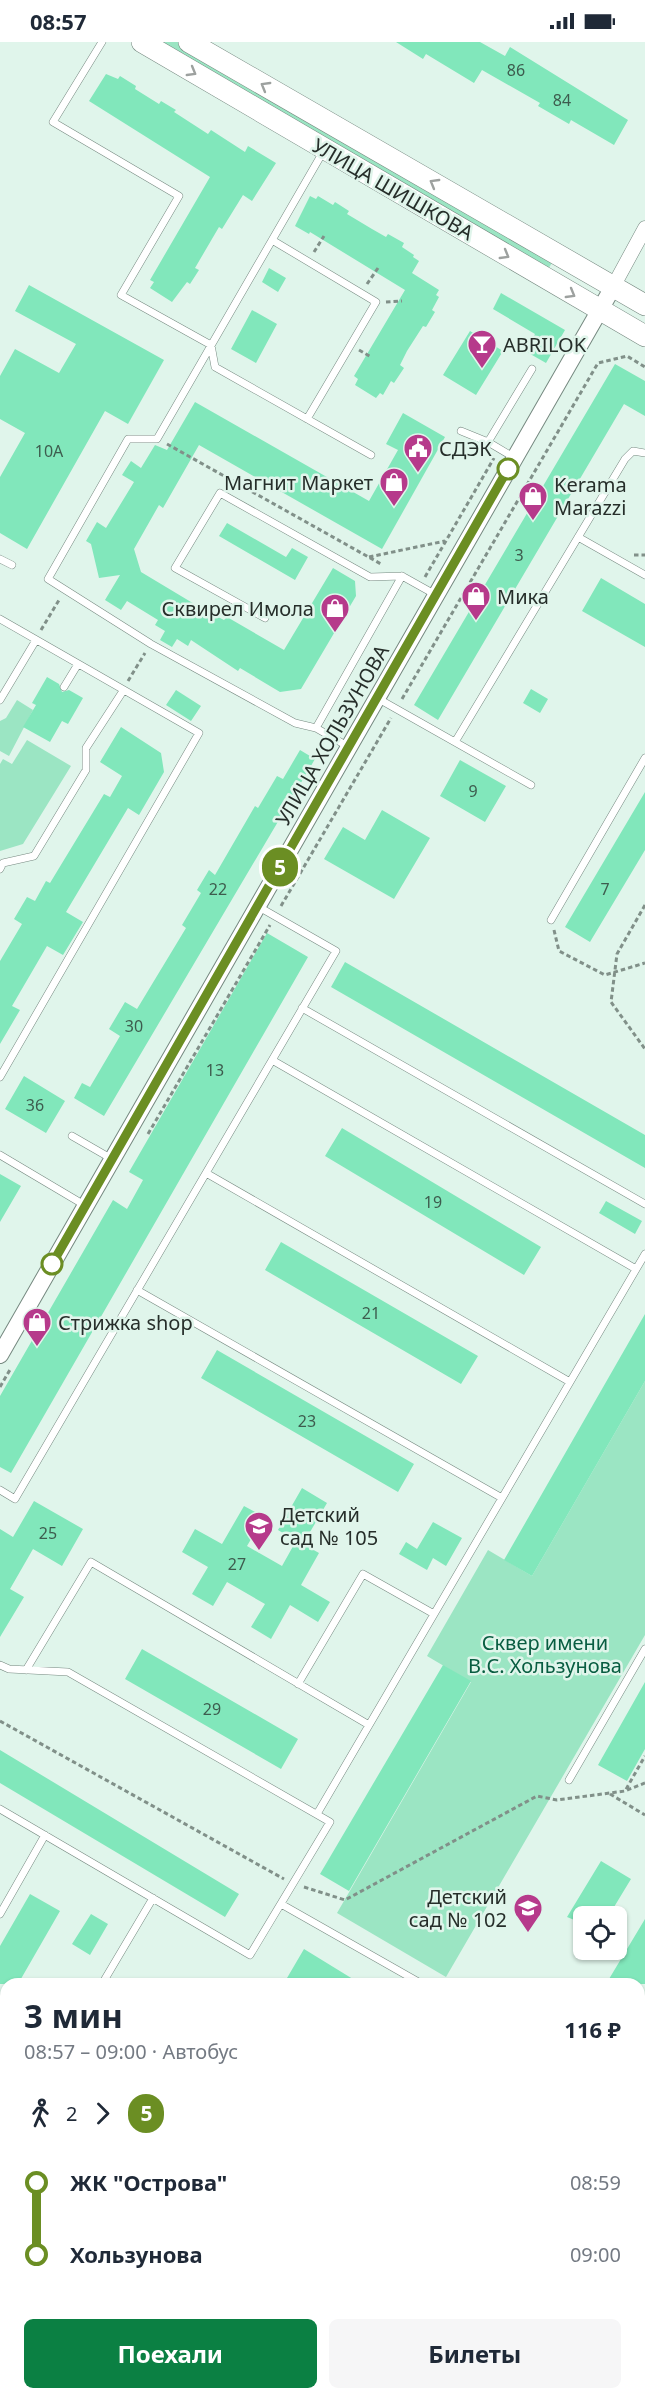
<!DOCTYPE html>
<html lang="ru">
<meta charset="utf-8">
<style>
body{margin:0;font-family:"Noto Sans",sans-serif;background:#f6f6f7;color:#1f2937;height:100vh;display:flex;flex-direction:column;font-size:22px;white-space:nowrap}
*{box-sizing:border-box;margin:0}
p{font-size:20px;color:#747a83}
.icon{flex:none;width:33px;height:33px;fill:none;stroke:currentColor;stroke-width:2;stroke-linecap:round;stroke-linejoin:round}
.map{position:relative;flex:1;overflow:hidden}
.side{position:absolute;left:0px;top:1936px;width:645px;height:422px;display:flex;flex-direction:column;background:#fff;border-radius:18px 18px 0 0;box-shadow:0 2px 4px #0004}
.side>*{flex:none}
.badge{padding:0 12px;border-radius:20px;font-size:21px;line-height:39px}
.buttons{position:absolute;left:573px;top:1864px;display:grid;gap:12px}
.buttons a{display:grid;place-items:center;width:54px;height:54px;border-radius:9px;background:#fff;box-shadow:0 2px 4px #0004;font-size:30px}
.map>.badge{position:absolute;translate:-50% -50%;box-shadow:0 0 0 3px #fff}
.legs{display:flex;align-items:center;gap:9px;height:66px;padding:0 24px;font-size:20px}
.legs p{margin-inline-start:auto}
.headline{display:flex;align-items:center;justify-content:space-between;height:102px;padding:0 24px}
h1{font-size:33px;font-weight:700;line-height:45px}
.action{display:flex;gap:12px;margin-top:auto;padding:12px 24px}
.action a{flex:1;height:69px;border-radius:9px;background:#0b8043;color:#fff;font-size:24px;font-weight:700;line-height:69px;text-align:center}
.action a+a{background:#f6f6f7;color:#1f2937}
ul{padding:0 24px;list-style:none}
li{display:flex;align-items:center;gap:21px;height:72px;font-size:22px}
li i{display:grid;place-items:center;width:9px;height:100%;margin:0 8px;background:currentColor}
li i::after{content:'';width:15px;height:15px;margin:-8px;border:4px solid;border-radius:50%;background:#fff}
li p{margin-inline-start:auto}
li:first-child i{background:linear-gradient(#0000 50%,currentColor 0)}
li:last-child i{background:linear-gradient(currentColor 50%,#0000 0)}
.status{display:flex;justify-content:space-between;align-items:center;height:42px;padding:0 30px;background:#fff;direction:ltr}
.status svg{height:16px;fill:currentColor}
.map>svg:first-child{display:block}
.green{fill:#9be5c3}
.building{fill:#81e7bb}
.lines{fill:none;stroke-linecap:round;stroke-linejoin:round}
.service-casing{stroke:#768980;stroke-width:8}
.minor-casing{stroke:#768980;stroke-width:15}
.tertiary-casing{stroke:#768980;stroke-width:18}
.primary-casing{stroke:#768980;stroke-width:22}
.path{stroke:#819089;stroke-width:3;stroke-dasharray:4.5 3;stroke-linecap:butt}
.service{stroke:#fff;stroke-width:7}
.minor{stroke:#fff;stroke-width:14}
.tertiary{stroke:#fff;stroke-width:16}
.primary{stroke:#fff;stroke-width:21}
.oneway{stroke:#9da19f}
.line-1-casing{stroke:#fff;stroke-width:14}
.line-1{stroke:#6b8e23;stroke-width:9}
.stop-1-dot{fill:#fff;stroke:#6b8e23;stroke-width:3}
.labels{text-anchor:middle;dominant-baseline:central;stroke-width:5;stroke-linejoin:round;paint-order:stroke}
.number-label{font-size:16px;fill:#3d5c4e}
.street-label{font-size:20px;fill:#262e2a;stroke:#e0f5eb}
.poi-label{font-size:20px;fill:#262e2a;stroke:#e0f5eb;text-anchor:start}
.park-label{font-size:20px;fill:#085d41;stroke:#e0f5eb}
</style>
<div class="status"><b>08:57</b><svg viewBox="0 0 49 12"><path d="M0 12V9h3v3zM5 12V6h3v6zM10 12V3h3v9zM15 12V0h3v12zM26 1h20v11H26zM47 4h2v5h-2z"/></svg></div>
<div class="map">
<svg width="645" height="2357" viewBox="0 0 645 2357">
<rect width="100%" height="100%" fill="#e0f5eb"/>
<path class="green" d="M 142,0 L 189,0 L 557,213 L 543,235 Z
M 17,658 L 33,668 L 9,714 L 0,709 L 0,679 L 6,676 Z
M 27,698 L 71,724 L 23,802 L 0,809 L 0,722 L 3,717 L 12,722 Z
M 645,1339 L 645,1593 L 446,1935 L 337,1871 L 471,1640 L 427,1614 L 488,1508 L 532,1534 Z"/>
<path class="building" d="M 396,0 L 480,0 L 505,14 L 510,5 L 628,78 L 614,103 L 571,78 L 569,82 L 538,64 L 540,61 L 482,28 L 474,41 L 426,12 L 423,17 Z
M 106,32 L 118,37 L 120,34 L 136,44 L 135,47 L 159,62 L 161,59 L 176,68 L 174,70 L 208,92 L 211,88 L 245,110 L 248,104 L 276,121 L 252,159 L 243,153 L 222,187 L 219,185 L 195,226 L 199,228 L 190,242 L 187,240 L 172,260 L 150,246 L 154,240 L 150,238 L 210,135 L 89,59 Z
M 310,154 L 316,157 L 318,154 L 333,163 L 335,160 L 349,169 L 347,172 L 372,187 L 386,195 L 388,192 L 404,201 L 402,205 L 414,213 L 413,215 L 419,219 L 412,231 L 439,248 L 436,253 L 439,255 L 432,268 L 435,270 L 426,285 L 423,284 L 407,309 L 400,323 L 404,326 L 394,341 L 391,339 L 383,353 L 380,351 L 376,356 L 355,343 L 358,337 L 354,334 L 405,248 L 310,190 L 309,192 L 295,184 Z
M 269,226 L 286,236 L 278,250 L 262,240 Z
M 29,243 L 164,318 L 128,382 L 105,369 L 27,507 L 0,491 L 0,435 L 25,391 L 0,377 L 0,334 L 15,307 L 59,331 L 76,302 L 15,269 Z
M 501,251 L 565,288 L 546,321 L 525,309 L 535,292 L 493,267 Z
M 252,268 L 277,282 L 256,321 L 231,307 Z
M 470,289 L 503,309 L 476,353 L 443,333 Z
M 615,322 L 645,339 L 645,374 L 624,362 L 438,678 L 414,663 Z
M 195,360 L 369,459 L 398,408 L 386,402 L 403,371 L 445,395 L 382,507 L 199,403 L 163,466 L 159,463 L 134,507 L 141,530 L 206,569 L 224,578 L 227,575 L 284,608 L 333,526 L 355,539 L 356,554 L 301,647 L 280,650 L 240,626 L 238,629 L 191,598 L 188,604 L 177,597 L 172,605 L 160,598 L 165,589 L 155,583 L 158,578 L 127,559 L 121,568 L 105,558 L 120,533 L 99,536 L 91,502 L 86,499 L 97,480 L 106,486 L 134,440 L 122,433 L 131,419 L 141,426 L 155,403 L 167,408 Z
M 227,481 L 286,515 L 292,506 L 308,515 L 295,538 L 219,494 Z
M 601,536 L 645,562 L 645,605 L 582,569 Z
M 47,635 L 59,642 L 62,650 L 69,648 L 83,656 L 68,682 L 62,679 L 50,700 L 23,685 L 36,663 L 32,661 Z
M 531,647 L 548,657 L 540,671 L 523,661 Z
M 176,648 L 201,664 L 191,679 L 166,663 Z
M 121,685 L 161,711 L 164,730 L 139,773 L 128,766 L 66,870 L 83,880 L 63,913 L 47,904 L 12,964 L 20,968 L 0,1002 L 0,919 L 22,882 L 14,877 L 27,855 L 35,859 L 46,839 L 50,841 L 104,752 L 110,755 L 122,734 L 100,720 Z
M 300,708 L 315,717 L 104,1074 L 74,1056 L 82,1041 L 90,1045 L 120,994 L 109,987 L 125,960 L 137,967 L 186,886 L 182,883 L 201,851 L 197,848 L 209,828 L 215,833 L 255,764 L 258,766 L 277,734 L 283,737 Z
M 460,718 L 506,744 L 485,780 L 440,754 Z
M 645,750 L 645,808 L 590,900 L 565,885 Z
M 382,768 L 430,796 L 394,857 L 324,817 L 343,785 L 365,798 Z
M 267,891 L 308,915 L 11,1431 L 0,1425 L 0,1354 L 113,1158 L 127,1167 L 143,1138 L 129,1130 Z
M 345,920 L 645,1093 L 645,1126 L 331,945 Z
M 24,1034 L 65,1059 L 46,1091 L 5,1067 Z
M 342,1086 L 541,1205 L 524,1233 L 325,1114 Z
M 0,1132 L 21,1144 L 0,1180 Z
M 606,1159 L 642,1179 L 635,1192 L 599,1171 Z
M 281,1200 L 478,1314 L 461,1342 L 265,1228 Z
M 645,1272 L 645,1339 L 532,1534 L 504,1518 Z
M 217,1308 L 414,1422 L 398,1450 L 201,1336 Z
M 302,1446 L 327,1461 L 303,1502 L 319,1511 L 301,1543 L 330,1560 L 318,1580 L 290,1563 L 271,1597 L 251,1585 L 265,1562 L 227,1540 L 213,1564 L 192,1552 L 208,1525 L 182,1510 L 195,1487 L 222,1502 L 244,1464 L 264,1475 L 247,1504 L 282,1524 L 296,1499 L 278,1488 Z
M 34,1459 L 83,1487 L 62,1524 L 33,1507 L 10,1547 L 24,1555 L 0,1595 L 0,1487 L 13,1495 Z
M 433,1480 L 462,1496 L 446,1524 L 433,1516 L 427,1528 L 399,1512 L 406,1500 L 417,1507 Z
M 142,1607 L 298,1697 L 281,1727 L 125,1637 Z
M 443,1623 L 471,1639 L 349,1849 L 320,1832 Z
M 645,1640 L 645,1707 L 627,1739 L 598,1723 Z
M 0,1708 L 239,1852 L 225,1875 L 0,1741 Z
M 601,1819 L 631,1837 L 611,1870 L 607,1875 L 584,1875 L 584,1882 L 567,1875 Z
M 30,1852 L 60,1869 L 18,1942 L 0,1942 L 0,1904 Z
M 91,1872 L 108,1882 L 90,1913 L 72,1902 Z
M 645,1877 L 645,1942 L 606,1942 Z
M 304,1907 L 361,1942 L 298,1942 L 287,1936 Z"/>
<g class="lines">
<g class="service-casing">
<path id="service" d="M 102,0 L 53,80 L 179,154 L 121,253 L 211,303 L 215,325 L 371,413
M 272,198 L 376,260 L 307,377
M 461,389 L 488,400 L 515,416
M 488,400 L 532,327
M 578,495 L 645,533
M 0,517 L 12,523
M 265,576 L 175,526 L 220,451 L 370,535 L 402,534
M 0,577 L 199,691 L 0,1035
M 64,645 L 78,622
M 377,656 L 531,743
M 0,658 L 36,598
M 316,686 L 295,681 L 151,602 L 48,537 L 128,397 L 157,397 L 323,110
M 455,700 L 625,417 L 633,409 L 645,411
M 349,705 L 316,686 L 402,534 L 436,553
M 0,827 L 3,821 L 34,814 L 86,728 L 86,706 L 123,649
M 551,878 L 645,716
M 302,966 L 645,1162
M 272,1018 L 636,1227
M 72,1094 L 112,1117
M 0,1113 L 86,1164
M 206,1131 L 570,1340
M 137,1248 L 502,1456
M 0,1448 L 15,1457 L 336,909 L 259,865
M 0,1623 L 9,1627 L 68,1630 L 330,1780 L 250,1913 L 0,1767
M 26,1628 L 91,1520 L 369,1683
M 298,1642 L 363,1532 L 434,1572
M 569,1738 L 645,1607
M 317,1772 L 645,1212
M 281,1862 L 422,1942
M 0,1872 L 45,1793
M 102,1942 L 153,1856
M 0,2112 L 6,2102
M 639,2159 L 645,2162
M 639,2227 L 645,2216
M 567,2357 L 570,2352"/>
</g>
<g class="minor-casing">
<path id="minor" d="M 613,245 L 645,186"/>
</g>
<g class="tertiary-casing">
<path id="tertiary" d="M 0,1313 L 613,245"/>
</g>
<g class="primary-casing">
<path id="primary" d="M 142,0 L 645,294
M 189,0 L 645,263"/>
</g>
<path class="path" d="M 314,210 L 324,194
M 367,242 L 378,226
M 386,260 L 402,259
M 359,308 L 371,315
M 167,402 L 381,522
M 634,513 L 645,513
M 369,515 L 445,499
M 425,535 L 494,416
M 41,588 L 59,558
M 128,639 L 145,611
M 402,657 L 598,321 L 627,314 L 645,325
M 645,863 L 617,912 L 611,960 L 645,1007
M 281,864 L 391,676
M 554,888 L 559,909 L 605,933 L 645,921
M 148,1092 L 270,883
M 0,1345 L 11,1326
M 0,1679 L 284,1837
M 627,1748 L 645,1741
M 610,1752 L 645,1773
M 304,1845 L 345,1858 L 537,1754 L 557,1758 L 625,1749 L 645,1714"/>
<use href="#service" class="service"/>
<use href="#minor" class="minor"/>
<use href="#tertiary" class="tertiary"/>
<use href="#primary" class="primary"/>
</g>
<defs><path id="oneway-chevron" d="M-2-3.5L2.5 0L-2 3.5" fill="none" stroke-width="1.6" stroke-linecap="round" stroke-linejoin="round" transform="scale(1.5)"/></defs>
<g class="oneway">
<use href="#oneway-chevron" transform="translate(192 30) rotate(30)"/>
<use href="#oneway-chevron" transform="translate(265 44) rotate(-150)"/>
<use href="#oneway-chevron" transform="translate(434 141) rotate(-150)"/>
<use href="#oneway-chevron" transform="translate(505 213) rotate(30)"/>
<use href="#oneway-chevron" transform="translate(571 252) rotate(30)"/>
</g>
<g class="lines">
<g class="line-1-casing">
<path id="line-1" d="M 52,1222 L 508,427"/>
</g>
<use href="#line-1" class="line-1"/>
</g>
<defs>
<g id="bar-pin" transform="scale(1.5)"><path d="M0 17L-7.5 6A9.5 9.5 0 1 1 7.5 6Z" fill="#b63a8b" stroke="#e0f5eb"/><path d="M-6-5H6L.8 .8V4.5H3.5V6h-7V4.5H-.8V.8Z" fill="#fff"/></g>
<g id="civic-pin" transform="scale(1.5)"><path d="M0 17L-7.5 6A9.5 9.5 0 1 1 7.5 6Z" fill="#b63a8b" stroke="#e0f5eb"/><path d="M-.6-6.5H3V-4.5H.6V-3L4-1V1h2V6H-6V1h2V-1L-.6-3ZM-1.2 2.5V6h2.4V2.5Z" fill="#fff"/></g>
<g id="shop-pin" transform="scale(1.5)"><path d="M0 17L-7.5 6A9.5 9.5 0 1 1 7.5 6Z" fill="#b63a8b" stroke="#e0f5eb"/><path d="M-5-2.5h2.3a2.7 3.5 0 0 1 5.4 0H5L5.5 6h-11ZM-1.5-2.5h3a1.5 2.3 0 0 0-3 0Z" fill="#fff"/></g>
<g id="school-pin" transform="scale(1.5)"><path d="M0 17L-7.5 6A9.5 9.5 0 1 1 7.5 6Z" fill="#b63a8b" stroke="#e0f5eb"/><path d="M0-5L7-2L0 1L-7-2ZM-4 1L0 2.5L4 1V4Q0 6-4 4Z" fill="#fff"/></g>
</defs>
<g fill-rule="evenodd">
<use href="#bar-pin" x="482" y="302"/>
<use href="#civic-pin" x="418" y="406"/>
<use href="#shop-pin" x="394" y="440"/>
<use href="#shop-pin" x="533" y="454"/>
<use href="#shop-pin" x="476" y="554"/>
<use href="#shop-pin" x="335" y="566"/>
<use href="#shop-pin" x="37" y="1280"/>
<use href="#school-pin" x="259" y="1484"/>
<use href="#school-pin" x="528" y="1866"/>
</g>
<g class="stop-1-dot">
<circle cx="508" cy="427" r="10"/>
<circle cx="52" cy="1222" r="10"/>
</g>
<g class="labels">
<g class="number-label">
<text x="516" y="28">86</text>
<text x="562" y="58">84</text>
<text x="49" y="409">10А</text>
<text x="519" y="513">3</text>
<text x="473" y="749">9</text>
<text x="218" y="847">22</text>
<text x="605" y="847">7</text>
<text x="134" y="984">30</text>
<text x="215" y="1028">13</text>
<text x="35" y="1063">36</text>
<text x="433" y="1160">19</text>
<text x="371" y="1271">21</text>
<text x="307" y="1379">23</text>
<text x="48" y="1491">25</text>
<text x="237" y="1522">27</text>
<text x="212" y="1667">29</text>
</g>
<g class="street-label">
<text transform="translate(393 147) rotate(30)">УЛИЦА ШИШКОВА</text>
<text transform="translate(332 693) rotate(-60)">УЛИЦА ХОЛЬЗУНОВА</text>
</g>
<g class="poi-label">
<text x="503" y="302">ABRILOK</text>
<text x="439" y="406">СДЭК</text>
<text x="373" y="440" text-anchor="end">Магнит Маркет</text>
<text x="554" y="442">Kerama<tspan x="554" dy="23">Marazzi</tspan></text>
<text x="497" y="554">Мика</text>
<text x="314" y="566" text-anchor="end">Сквирел Имола</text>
<text x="58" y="1280">Стрижка shop</text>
<text x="280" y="1472">Детский<tspan x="280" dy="23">сад № 105</tspan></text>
<text x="507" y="1854" text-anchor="end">Детский<tspan x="507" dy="23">сад № 102</tspan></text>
</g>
<g class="park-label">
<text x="545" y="1600">Сквер имени<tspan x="545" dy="23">В.С. Хользунова</tspan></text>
</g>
</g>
</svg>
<div class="buttons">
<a><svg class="icon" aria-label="locate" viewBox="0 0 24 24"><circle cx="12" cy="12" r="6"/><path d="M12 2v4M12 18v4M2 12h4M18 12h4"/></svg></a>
</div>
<b class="badge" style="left:280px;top:825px;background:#6b8e23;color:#fff">5</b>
<section class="side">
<div class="headline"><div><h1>3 мин</h1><p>08:57 – 09:00 · Автобус</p></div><b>116 ₽</b></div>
<div class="legs"><svg class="icon" aria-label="walk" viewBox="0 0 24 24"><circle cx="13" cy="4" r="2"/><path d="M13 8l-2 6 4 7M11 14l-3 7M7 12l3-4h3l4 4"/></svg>2<svg class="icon" aria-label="forward" viewBox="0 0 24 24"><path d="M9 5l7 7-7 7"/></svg><b class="badge" style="background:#6b8e23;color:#fff">5</b></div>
<ul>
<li><i style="color:#6b8e23"></i><b>ЖК &quot;Острова&quot;</b><p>08:59</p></li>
<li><i style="color:#6b8e23"></i><b>Хользунова</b><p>09:00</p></li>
</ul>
<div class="action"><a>Поехали</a><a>Билеты</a></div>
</section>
</div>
